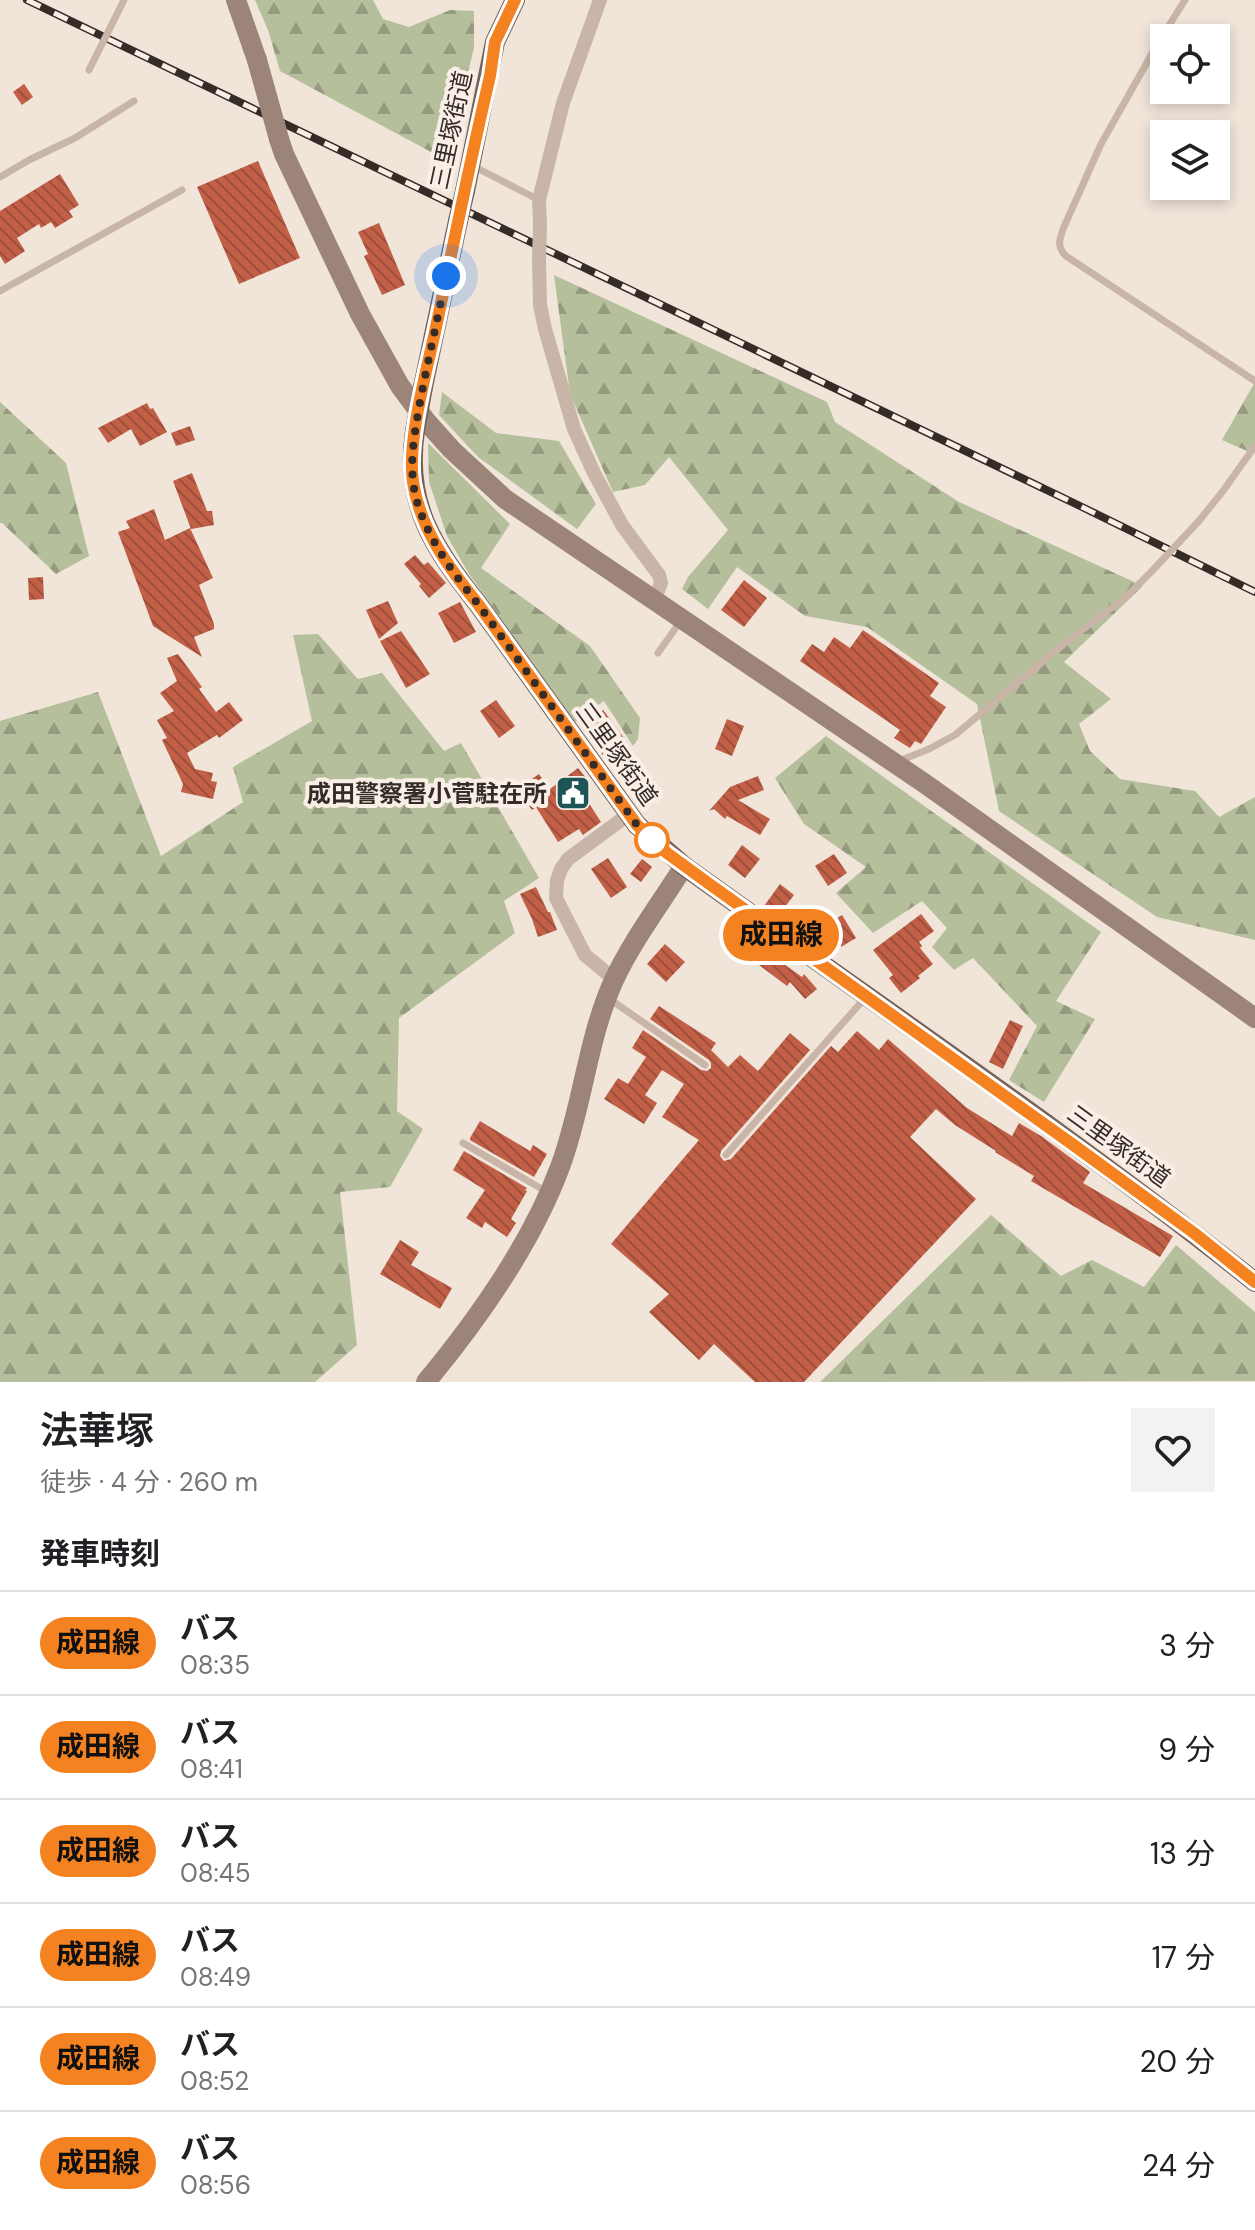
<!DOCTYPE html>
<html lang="ja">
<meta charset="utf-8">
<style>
body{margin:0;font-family:"DM Sans","Noto Sans JP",sans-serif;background:#f2f2f2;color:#202124;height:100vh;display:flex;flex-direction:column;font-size:30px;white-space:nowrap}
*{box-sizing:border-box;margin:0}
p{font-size:26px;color:#757577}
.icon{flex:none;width:44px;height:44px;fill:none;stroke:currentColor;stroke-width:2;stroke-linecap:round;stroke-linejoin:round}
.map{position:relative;height:1382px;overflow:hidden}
.panel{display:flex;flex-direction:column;background:#fff;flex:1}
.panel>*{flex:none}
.badge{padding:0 16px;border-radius:26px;font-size:28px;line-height:52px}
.tools{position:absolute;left:1150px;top:24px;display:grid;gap:16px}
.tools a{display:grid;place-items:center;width:80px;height:80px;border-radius:0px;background:#fff;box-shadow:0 4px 12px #0003;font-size:40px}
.you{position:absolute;width:40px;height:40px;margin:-20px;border:6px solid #fff;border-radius:50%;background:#1a73e8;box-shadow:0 0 0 12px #1a73e833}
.map>.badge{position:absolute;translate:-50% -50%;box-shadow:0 0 0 4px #fff}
h2{padding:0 40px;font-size:30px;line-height:72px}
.round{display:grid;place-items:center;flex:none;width:84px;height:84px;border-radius:0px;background:#f2f2f2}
.summary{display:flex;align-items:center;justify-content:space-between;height:136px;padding:0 40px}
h1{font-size:38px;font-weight:600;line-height:60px}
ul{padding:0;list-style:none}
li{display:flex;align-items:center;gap:24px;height:104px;padding:0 40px;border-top:2px solid #e0e0e0}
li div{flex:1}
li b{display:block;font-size:30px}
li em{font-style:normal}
li .badge{min-width:88px;font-weight:700;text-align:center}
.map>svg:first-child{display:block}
.forest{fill:url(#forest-firs)}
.building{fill:url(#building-back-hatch)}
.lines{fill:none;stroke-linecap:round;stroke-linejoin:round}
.lane{stroke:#c8b5a7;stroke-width:7}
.street{stroke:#c8b5a7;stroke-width:14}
.secondary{stroke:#9c8478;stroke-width:20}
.primary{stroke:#766159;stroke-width:20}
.rail-casing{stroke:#352b27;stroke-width:8}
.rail{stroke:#f9efe6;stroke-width:5;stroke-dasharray:15;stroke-linecap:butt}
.lane-bridge{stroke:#c8b5a7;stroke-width:7}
.street-bridge{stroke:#c8b5a7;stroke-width:14}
.secondary-bridge{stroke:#9c8478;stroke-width:20}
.primary-bridge{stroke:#766159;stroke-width:20}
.line-casing{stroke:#fff;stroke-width:18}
.line{stroke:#f58220;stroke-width:12}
.walk{stroke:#352b27;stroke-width:8;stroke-dasharray:0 14.4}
.stop-dot{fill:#fff;stroke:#f58220;stroke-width:4}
.labels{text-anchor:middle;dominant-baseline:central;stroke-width:8;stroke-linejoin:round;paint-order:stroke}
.street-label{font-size:24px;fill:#352b27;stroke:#f9efe6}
.poi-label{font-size:24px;font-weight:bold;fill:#352b27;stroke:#f9efe6;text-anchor:end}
</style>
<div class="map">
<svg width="1255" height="1382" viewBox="0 0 1255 1382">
<defs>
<pattern id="forest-firs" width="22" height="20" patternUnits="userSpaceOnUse" patternTransform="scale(2)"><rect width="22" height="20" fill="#b5bf9b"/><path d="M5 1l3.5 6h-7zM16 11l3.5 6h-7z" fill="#949b7e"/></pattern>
<pattern id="building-back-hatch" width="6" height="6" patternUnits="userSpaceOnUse" patternTransform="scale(2)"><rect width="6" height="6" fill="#c25f47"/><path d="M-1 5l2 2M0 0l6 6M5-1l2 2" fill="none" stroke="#9e4f3b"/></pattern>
</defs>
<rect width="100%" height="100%" fill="#f1e5da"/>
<path class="forest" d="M 255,0 L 373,0 L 383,19 L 409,27 L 450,10 L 474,11 L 474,48 L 446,160 L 280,71 L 268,30 Z
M 554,275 L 827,402 L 835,422 L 959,502 L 1143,586 L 1064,662 L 1111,699 L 1079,724 L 1090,751 L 1120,779 L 1195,791 L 1219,817 L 1255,797 L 1255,940 L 1157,917 L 999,811 L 977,704 L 867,627 L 805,616 L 737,567 L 708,609 L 682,589 L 688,577 L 728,530 L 669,457 L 645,485 L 613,492 L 570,394 Z
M 1255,382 L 1255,451 L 1254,454 L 1222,440 Z
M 442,392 L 496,433 L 559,441 L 596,504 L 577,529 L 478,457 L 439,415 Z
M 0,402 L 66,463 L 89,556 L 56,574 L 2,523 L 0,523 Z
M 428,443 L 510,524 L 481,568 L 590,646 L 640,718 L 638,739 L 633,746 L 604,701 L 575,722 L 469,574 L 447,536 L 429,482 Z
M 318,634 L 358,679 L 382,673 L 444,751 L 461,743 L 539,878 L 504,901 L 515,933 L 399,1018 L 397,1111 L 423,1129 L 390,1187 L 340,1192 L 357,1345 L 315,1382 L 0,1382 L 0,721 L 98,692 L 161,856 L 243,802 L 233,767 L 312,721 L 293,635 Z
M 826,736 L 1101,932 L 1056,1001 L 1095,1019 L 1044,1102 L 1009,1080 L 1037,1026 L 973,958 L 954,970 L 932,947 L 947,928 L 922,901 L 873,933 L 836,893 L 866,867 L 804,824 L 775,778 Z
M 991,1215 L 1061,1276 L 1092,1260 L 1144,1287 L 1176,1245 L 1255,1312 L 1255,1381 L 820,1382 Z"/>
<path class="building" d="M 24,84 L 33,97 L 22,105 L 13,92 Z
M 258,161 L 300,258 L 239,284 L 197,187 Z
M 60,174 L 79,205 L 69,211 L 73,217 L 55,228 L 51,222 L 41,228 L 39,224 L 17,238 L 25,251 L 5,264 L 0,256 L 0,211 Z
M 379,223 L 405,285 L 382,295 L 364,256 L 368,254 L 358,232 Z
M 147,403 L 150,409 L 153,408 L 167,432 L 140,446 L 131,429 L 108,443 L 98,428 Z
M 190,426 L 195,440 L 176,446 L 171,433 Z
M 192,473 L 207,511 L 212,511 L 214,525 L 191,529 L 173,481 Z
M 154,509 L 165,540 L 190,528 L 213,578 L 199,585 L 214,624 L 214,629 L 194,637 L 202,657 L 153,626 L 118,532 L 130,528 L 126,521 Z
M 415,555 L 424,565 L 428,562 L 446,583 L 429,598 L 419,586 L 421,584 L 404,564 Z
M 43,577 L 44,599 L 29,600 L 28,578 Z
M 744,580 L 767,598 L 744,627 L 721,610 Z
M 388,601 L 398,623 L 379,639 L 366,610 Z
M 460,602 L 476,632 L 454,643 L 438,613 Z
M 863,630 L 939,683 L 930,696 L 946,707 L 921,744 L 915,741 L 910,748 L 894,738 L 900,730 L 800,661 L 812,644 L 824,652 L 834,637 L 850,648 Z
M 401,631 L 430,674 L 406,688 L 380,641 Z
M 178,654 L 202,687 L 199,689 L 216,712 L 229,702 L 243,720 L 219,738 L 217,735 L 187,753 L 195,769 L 213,773 L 211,781 L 217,782 L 213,799 L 181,792 L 183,784 L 162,740 L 167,738 L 157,720 L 174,711 L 160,693 L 177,681 L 167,658 Z
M 496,700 L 515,726 L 499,738 L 480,711 Z
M 603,710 L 624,738 L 619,742 L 627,752 L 610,765 L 581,725 Z
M 727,719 L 744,726 L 732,756 L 715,749 Z
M 578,768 L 586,778 L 577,785 L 601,822 L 583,835 L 579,829 L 558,842 L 536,807 L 532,810 L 525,800 L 518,805 L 510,794 L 539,774 L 550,789 Z
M 758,776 L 764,790 L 738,800 L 770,819 L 760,835 L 727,816 L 725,819 L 714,809 L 709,811 L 730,787 Z
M 742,845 L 760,859 L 745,878 L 728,865 Z
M 834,854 L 847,873 L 828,886 L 815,866 Z
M 608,858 L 627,887 L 611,898 L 591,869 Z
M 642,859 L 652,867 L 641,882 L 630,874 Z
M 780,884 L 794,895 L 778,916 L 764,906 Z
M 536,887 L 548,912 L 550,912 L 557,930 L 538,937 L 532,919 L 520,894 Z
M 921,914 L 934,931 L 919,942 L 922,946 L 920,948 L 933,964 L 918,976 L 920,978 L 901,993 L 889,978 L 893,975 L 873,950 Z
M 842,915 L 856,938 L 841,947 L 827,924 Z
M 763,942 L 778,952 L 774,957 L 802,977 L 804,974 L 817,989 L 805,999 L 790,982 L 787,986 L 751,959 Z
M 665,944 L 685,962 L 666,982 L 647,964 Z
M 659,1006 L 716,1043 L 711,1050 L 728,1067 L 740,1055 L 758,1071 L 790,1033 L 810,1050 L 721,1151 L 720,1156 L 724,1161 L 731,1159 L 831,1046 L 838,1052 L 857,1031 L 879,1050 L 888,1039 L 967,1108 L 1012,1136 L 1019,1123 L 1041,1136 L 1090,1172 L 1083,1183 L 1173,1236 L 1160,1257 L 1031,1181 L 1034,1176 L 995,1152 L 996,1151 L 955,1125 L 936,1109 L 910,1137 L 976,1199 L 804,1382 L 755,1382 L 714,1344 L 699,1360 L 649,1312 L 669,1294 L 611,1244 L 699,1140 L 662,1117 L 684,1084 L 662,1070 L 645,1095 L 657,1103 L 644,1124 L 604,1099 L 618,1078 L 628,1084 L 646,1057 L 632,1048 L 643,1030 L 701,1070 L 707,1071 L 711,1068 L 711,1063 L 709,1060 L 650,1019 Z
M 1010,1020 L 1023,1026 L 1003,1069 L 989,1062 Z
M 480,1121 L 530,1151 L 533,1145 L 547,1154 L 534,1177 L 470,1140 L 470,1138 Z
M 464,1151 L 527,1188 L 525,1190 L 527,1191 L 511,1219 L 516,1223 L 507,1237 L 485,1222 L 482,1228 L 466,1218 L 485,1190 L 453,1170 Z
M 400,1240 L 419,1252 L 411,1265 L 452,1288 L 440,1309 L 380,1274 Z"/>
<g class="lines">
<path class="lane" d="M 1185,0 L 1158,43 L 1101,144 L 1063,229 C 1059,241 1057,247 1066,256 L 1255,381
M 473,166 L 539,200
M 0,177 L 29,160 L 75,138 L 134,101
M 0,291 L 182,190
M 1198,522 L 1223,491 L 1255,446
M 658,653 L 680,622
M 899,761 L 929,749 L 955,735 L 1065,643 L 1127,596 L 1152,571
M 608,998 L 705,1065
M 463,1143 L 547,1192
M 726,1155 L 865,998"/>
<path class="street" d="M 540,224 L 539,200 L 563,103 L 600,0
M 539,260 L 540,305 L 545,329 L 574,429 L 594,473 L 622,525 L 659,575 L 661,583 L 654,601
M 614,979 L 585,955 L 556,898 L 557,880 L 561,869 L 568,859 L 629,814"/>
<path class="secondary" d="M 236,0 L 257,60
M 279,139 L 284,154 L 360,314 L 400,386 L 426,421 L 452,450 L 505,499 L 924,783 L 1255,1018
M 426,1382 C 479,1318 531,1245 560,1167 C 583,1106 587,1039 614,980 C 632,941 661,903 684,866"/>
<path class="primary" d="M 465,191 L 495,42 L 515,0
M 423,387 L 458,221
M 415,431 C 404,505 434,548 478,604 L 637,825 L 684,866 C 875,1004 1071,1135 1255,1282"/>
<g class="rail-casing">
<path id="rail" d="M 27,0 L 1080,506 L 1255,592"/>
</g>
<use href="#rail" class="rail"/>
<path class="lane-bridge" d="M 89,70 L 124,0
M 1152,571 L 1198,522"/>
<path class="street-bridge" d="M 539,260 L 540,224"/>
<path class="secondary-bridge" d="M 257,60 L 279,139"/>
<path class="primary-bridge" d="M 458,221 L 465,191
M 415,431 L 423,387"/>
</g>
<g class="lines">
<g class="line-casing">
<path id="line" d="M 515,0 L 495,42 L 490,76 C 470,161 453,247 435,332 C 426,373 407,442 413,482 C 420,529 449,568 478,604 L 637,825 L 667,853 L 708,883 L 1079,1149 L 1194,1233 L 1255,1282"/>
</g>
<use href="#line" class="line"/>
<path class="walk" d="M 446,276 C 438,318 428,360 420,402 C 414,437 407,470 418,505 C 430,542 454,574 478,604 L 637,825 L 656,844 L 652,840"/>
</g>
<defs>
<g id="civic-square" transform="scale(1.8)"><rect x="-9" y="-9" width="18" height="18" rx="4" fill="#1e5455" stroke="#f9efe6"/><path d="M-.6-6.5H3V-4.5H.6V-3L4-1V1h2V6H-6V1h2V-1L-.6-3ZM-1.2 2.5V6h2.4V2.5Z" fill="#fff"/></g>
</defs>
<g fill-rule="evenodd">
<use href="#civic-square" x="573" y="793"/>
</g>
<circle class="stop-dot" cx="652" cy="840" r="16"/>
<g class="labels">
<g class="street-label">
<text transform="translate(451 130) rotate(-78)">三里塚街道</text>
<text transform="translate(617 754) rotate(54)">三里塚街道</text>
<text transform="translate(1119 1146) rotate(36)">三里塚街道</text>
</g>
<g class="poi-label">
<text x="547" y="793">成田警察署小菅駐在所</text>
</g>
</g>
</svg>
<div class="tools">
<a><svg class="icon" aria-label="locate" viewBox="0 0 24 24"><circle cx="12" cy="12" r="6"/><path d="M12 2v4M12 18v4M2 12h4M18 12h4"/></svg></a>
<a><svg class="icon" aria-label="layers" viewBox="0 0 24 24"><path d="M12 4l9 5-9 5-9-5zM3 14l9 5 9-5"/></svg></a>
</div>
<div class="you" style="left:446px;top:276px"></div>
<b class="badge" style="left:781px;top:935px;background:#f58220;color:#111">成田線</b>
</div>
<section class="panel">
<div class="summary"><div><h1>法華塚</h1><p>徒歩 · 4 分 · 260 m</p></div><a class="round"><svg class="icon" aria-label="heart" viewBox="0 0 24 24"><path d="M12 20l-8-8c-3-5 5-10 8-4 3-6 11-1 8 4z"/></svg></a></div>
<h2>発車時刻</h2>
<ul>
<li><span class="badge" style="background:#f58220;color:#111">成田線</span><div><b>バス</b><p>08:35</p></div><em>3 分</em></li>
<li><span class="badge" style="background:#f58220;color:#111">成田線</span><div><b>バス</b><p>08:41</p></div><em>9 分</em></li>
<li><span class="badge" style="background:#f58220;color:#111">成田線</span><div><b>バス</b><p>08:45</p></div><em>13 分</em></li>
<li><span class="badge" style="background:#f58220;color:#111">成田線</span><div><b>バス</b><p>08:49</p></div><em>17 分</em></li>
<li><span class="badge" style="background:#f58220;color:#111">成田線</span><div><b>バス</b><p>08:52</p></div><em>20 分</em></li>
<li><span class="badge" style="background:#f58220;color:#111">成田線</span><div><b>バス</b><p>08:56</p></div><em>24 分</em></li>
</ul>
</section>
